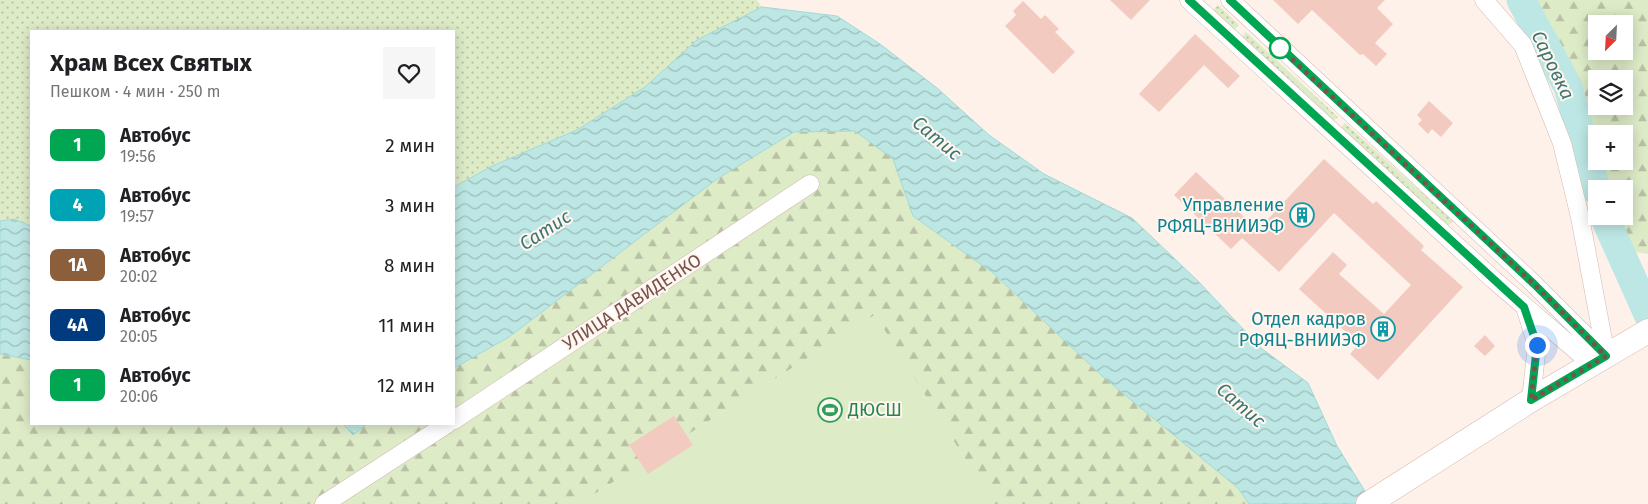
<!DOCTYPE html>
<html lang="ru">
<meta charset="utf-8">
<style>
body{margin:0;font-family:"Fira Sans",sans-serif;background:#f6f6f6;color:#202124;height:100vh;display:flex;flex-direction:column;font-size:19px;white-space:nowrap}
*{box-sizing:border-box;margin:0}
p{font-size:16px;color:#757577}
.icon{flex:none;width:28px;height:28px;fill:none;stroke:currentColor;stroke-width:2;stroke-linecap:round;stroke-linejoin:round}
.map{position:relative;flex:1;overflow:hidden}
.details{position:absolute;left:30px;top:30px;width:425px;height:395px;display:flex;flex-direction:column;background:#fff;border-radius:0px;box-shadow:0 2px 12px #0003}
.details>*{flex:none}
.badge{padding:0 10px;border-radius:8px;font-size:18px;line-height:32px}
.needle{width:32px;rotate:204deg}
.fabs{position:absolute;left:1588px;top:15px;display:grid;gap:10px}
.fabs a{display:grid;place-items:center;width:45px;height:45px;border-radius:0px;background:#fff;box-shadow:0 2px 12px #0003;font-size:25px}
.you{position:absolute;width:25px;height:25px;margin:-12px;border:4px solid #fff;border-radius:50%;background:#1a73e8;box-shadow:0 0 0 8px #1a73e833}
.map>.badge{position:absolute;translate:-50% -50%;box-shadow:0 0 0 2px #fff}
.round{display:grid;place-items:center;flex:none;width:52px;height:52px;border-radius:0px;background:#f6f6f6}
.overview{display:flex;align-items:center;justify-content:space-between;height:85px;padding:0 20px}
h1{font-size:24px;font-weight:700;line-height:38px}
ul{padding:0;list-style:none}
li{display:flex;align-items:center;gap:15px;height:60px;padding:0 20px}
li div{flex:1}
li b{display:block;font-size:19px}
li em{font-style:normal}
li .badge{min-width:55px;font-weight:700;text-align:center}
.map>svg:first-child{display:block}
.grass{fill:url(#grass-dots)}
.forest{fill:url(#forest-firs);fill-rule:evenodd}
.pitch{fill:#ddebc7}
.water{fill:url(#water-waves);stroke:#a3d9d6}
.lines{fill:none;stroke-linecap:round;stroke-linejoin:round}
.river{stroke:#bde7e4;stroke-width:29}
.building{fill:#f3cac0}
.street-casing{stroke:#d2b9b1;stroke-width:19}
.secondary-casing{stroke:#d7b9b1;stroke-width:25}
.street{stroke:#fff;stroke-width:18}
.secondary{stroke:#fff;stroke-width:24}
.line-casing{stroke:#fff;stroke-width:11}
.line{stroke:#00a651;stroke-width:8}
.walk{stroke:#78524c;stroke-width:5;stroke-dasharray:0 9}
.stop-dot{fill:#fff;stroke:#00a651;stroke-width:2.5}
.labels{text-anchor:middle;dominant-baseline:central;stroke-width:4;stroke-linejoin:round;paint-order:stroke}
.culture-label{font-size:18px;fill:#0d838f;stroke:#fff6f0;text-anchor:end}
.street-label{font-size:18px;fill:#78524c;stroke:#fff6f0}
.leisure-label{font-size:18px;fill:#27864d;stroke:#fff6f0;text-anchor:start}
.water-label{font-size:19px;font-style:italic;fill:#3c7673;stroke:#fff6f0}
</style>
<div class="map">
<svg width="1648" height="504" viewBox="0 0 1648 504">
<defs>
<pattern id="grass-dots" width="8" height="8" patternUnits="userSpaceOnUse" patternTransform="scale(1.25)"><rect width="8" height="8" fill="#ddebc7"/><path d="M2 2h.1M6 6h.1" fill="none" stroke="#b8c1a4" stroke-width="1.8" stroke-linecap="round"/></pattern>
<pattern id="forest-firs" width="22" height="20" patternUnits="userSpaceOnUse" patternTransform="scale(1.25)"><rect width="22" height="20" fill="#ddebc7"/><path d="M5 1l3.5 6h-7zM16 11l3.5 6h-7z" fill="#b8c1a4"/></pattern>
<pattern id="water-waves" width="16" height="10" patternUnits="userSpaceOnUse" patternTransform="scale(1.25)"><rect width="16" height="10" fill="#bde7e4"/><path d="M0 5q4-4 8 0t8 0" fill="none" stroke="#9ebebb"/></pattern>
</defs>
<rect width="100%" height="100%" fill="#fdf1e9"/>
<path class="grass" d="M 0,0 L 757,0 L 762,7 L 697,40 L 645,87 L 577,130 L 492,166 L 454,187 L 454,31 L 31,31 L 31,226 L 14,219 L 0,221 Z
M 1218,5 L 1239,25 L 1232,31 L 1212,11 Z
M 1246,32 L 1338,117 L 1330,123 L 1240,40 Z
M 1345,123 L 1453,221 L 1447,227 L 1339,130 Z"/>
<path class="forest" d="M 1534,0 L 1648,0 L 1648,254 L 1617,249 L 1607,216 L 1624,216 L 1624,189 L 1598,189 L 1543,10 ZM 1596,24 L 1624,24 L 1624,51 L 1596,51 ZM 1596,79 L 1624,79 L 1624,106 L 1596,106 ZM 1596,134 L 1624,134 L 1624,161 L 1596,161 Z
M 855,131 L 893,159 L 913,216 L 993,273 L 1102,376 L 1238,488 L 1249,504 L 993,504 L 875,315 L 579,504 L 0,504 L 0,354 L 31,360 L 31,424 L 343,424 L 353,435 L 367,424 L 454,424 L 454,368 L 509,337 L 717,179 L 794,132 Z"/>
<path class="pitch" d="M 875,315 L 993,504 L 579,504 Z"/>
<path class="water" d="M 762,7 L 837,16 L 880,44 L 937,88 L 989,135 L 1044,174 L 1132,218 L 1198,281 L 1261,348 L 1308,383 L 1337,446 L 1373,504 L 1249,504 L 1238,488 L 1102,376 L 993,273 L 913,216 L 893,159 L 855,131 L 794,132 L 717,179 L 509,337 L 454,368 L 454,187 L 492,166 L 577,130 L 645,87 L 697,40 Z
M 14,219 L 31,226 L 31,360 L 0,354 L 0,221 Z
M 343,424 L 367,424 L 353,435 Z"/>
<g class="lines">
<path class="river" d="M 1521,0 L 1568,87 L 1596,190
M 1604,216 L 1648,314"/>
</g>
<path class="building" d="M 1110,0 L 1150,0 L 1131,20 Z
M 1273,0 L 1385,0 L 1377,8 L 1393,24 L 1375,43 L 1387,54 L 1376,66 L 1363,54 L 1360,55 L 1312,10 L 1298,24 Z
M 1023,1 L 1041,19 L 1045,15 L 1059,29 L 1055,32 L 1075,52 L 1053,74 L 1005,26 L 1016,15 L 1013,11 Z
M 1195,34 L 1240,76 L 1228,88 L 1204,65 L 1159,112 L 1139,94 Z
M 1429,101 L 1453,123 L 1441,137 L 1432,129 L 1428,134 L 1418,124 L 1422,120 L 1417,115 Z
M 1324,159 L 1373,204 L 1376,201 L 1424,246 L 1421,250 L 1463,287 L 1378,380 L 1350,354 L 1359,344 L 1299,289 L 1333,252 L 1347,265 L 1339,274 L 1384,314 L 1411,285 L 1334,213 L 1279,272 L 1242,238 L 1231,249 L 1174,195 L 1196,172 L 1258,230 Z
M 1485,335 L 1495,346 L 1485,356 L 1474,346 Z
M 674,416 L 693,445 L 648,474 L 629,445 Z"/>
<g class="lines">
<g class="street-casing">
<path id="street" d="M 1189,0 L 1494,280 L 1592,364
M 1230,0 L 1534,284 L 1606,356
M 1484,0 L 1523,45 L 1562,143 L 1580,217 L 1606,356
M 1525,307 L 1537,345 L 1531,400
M 454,420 L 810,184
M 324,504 L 447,424"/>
</g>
<g class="secondary-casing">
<path id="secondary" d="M 1368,504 L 1531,400 L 1648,331"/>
</g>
<use href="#street" class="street"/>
<use href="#secondary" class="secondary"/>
</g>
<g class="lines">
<g class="line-casing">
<path id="line" d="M 1189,0 L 1524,307 L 1537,345 L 1531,400 L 1606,356 L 1534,284 L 1230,0"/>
</g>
<use href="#line" class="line"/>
<path class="walk" d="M 1280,48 L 1534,284 L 1606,356 L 1531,400 L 1537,345"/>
</g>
<defs>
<g id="building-ring" transform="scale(1.25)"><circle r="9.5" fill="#fff6f0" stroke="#0f9aa8" stroke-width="1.5"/><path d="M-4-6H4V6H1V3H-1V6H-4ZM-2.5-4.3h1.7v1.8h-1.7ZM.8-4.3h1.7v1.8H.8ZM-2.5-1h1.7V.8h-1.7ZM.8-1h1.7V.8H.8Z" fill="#0f9aa8"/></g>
<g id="stadium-ring" transform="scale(1.25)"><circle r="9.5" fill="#fff6f0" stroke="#2e9e5b" stroke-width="1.5"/><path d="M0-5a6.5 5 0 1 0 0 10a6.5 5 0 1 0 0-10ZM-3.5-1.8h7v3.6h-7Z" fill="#2e9e5b"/></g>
</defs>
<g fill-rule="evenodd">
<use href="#building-ring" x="1302" y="215"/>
<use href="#building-ring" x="1383" y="329"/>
<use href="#stadium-ring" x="830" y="410"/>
</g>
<circle class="stop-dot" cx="1280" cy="48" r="10"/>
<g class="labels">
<g class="culture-label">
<text x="1284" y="205">Управление<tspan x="1284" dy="21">РФЯЦ-ВНИИЭФ</tspan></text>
<text x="1366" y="319">Отдел кадров<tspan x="1366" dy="21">РФЯЦ-ВНИИЭФ</tspan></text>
</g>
<g class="street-label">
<text transform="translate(632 302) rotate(-33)">УЛИЦА ДАВИДЕНКО</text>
</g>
<g class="leisure-label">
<text x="848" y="410">ДЮСШ</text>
</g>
<g class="water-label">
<text transform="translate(1553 65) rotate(64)">Саровка</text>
<text transform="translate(937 138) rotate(40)">Сатис</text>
<text transform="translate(545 230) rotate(-33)">Сатис</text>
<text transform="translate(1241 405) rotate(41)">Сатис</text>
</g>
</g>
</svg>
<div class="fabs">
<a><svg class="needle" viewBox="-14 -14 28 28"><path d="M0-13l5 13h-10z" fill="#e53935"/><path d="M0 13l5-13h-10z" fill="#757577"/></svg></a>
<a><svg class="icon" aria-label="layers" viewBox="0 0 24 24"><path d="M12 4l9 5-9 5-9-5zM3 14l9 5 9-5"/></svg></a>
<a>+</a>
<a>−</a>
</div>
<div class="you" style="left:1537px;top:345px"></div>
<section class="details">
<div class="overview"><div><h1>Храм Всех Святых</h1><p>Пешком · 4 мин · 250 m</p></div><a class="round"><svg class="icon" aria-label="heart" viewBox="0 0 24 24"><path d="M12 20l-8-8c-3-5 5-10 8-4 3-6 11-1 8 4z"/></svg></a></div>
<ul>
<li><span class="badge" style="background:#00a651;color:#fff">1</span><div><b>Автобус</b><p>19:56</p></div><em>2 мин</em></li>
<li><span class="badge" style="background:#00a3b4;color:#fff">4</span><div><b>Автобус</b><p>19:57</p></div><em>3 мин</em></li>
<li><span class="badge" style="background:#8b5e3c;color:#fff">1А</span><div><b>Автобус</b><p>20:02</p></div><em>8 мин</em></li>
<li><span class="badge" style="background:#003b80;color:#fff">4А</span><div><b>Автобус</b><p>20:05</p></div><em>11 мин</em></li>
<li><span class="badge" style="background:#00a651;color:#fff">1</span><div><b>Автобус</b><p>20:06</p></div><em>12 мин</em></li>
</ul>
</section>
</div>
